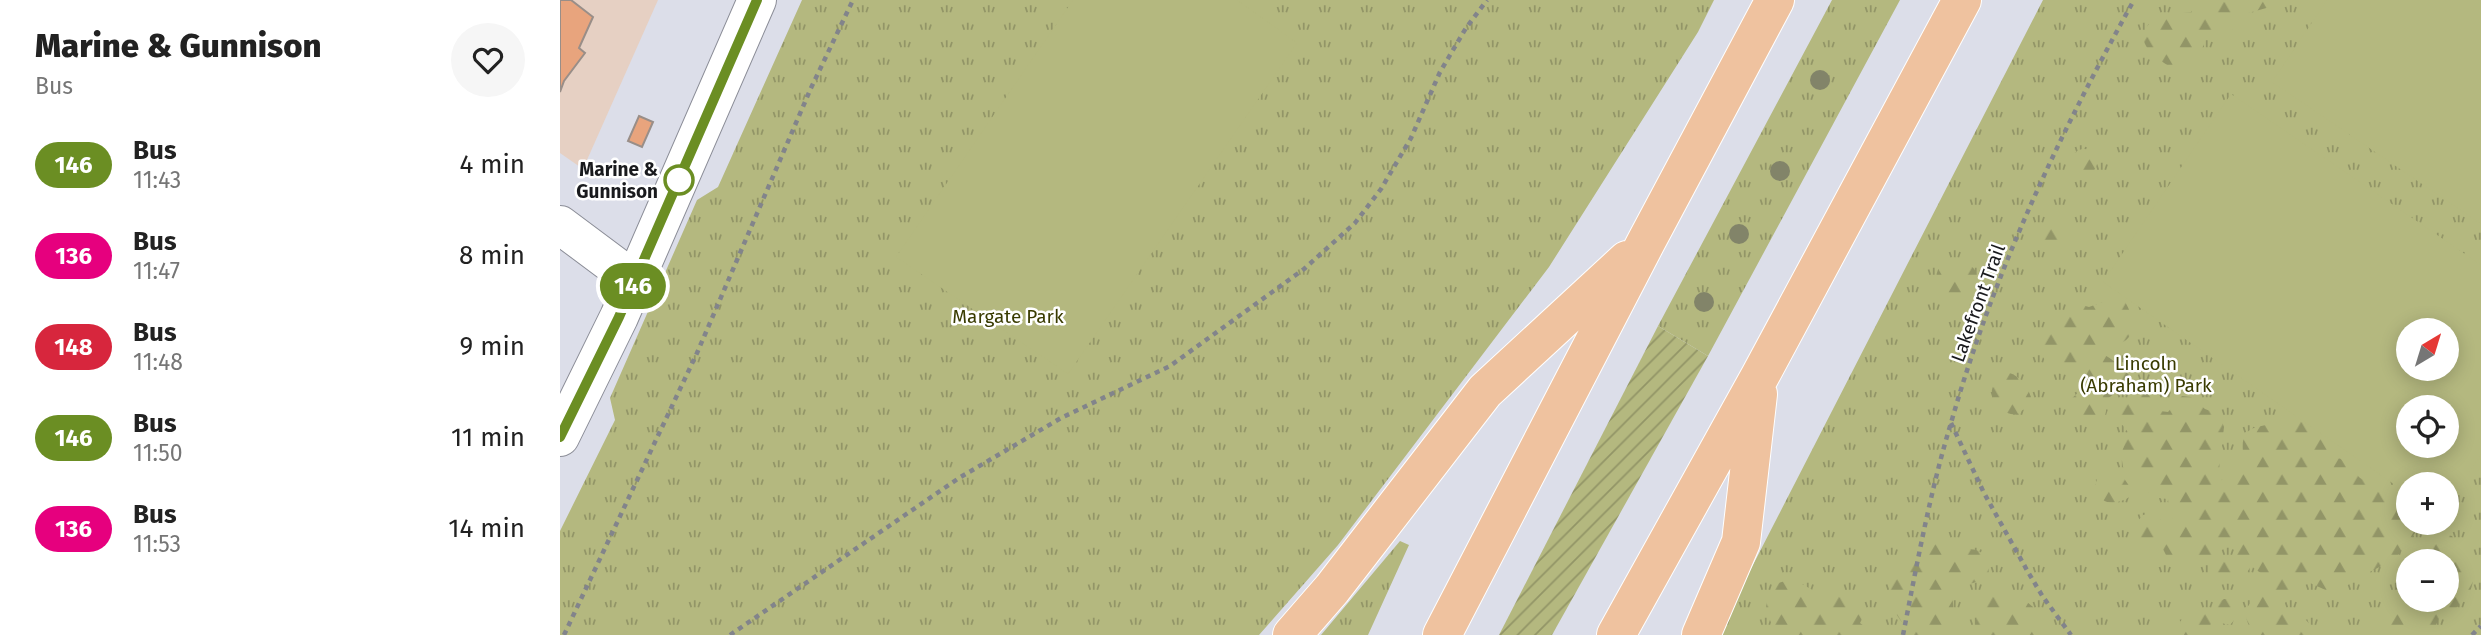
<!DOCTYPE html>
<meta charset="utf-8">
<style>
body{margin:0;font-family:"Fira Sans",sans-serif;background:#f6f6f6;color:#222;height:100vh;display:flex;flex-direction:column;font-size:26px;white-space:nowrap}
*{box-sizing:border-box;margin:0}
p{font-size:23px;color:#767676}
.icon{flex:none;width:38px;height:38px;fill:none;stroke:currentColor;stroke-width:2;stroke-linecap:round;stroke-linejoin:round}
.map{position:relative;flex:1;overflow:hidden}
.details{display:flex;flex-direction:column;background:#fff;width:560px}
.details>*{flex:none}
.badge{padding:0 14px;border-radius:23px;font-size:24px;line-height:46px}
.needle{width:46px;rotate:38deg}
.controls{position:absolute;left:1836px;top:318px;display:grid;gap:14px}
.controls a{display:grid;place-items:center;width:63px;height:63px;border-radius:50%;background:#fff;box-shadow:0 4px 18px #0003;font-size:35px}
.map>.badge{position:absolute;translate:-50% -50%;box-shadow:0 0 0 4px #fff}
.round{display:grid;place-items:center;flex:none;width:74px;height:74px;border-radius:37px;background:#f6f6f6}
.head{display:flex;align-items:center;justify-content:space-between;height:119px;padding:0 35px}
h1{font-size:33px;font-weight:800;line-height:52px}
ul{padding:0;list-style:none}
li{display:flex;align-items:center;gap:21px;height:91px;padding:0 35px}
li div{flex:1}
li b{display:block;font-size:26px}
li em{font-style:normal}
li .badge{min-width:77px;font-weight:700;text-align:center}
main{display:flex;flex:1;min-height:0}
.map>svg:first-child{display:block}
.medical{fill:#e6d0c3}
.grass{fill:url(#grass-tufts);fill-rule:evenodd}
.forest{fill:url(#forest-firs)}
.garden{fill:url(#garden-furrows)}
.pitch{fill:#b4b87f;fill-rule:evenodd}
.building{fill:#e8a47d;stroke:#998e88;stroke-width:2}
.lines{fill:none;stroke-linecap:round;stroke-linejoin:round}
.minor-casing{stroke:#8b8d97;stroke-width:40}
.tertiary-casing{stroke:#8b8d97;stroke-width:40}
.motorway-casing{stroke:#fff;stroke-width:40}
.path{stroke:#82848b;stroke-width:4.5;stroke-dasharray:5 5;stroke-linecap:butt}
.minor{stroke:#fff;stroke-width:38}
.tertiary{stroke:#fff;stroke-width:38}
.motorway{stroke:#efc29f;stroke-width:38}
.tree{fill:#828469}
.line-casing{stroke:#fff;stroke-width:16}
.line{stroke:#6b8e23;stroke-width:10}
.stop-dot{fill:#fff;stroke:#6b8e23;stroke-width:3.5}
.labels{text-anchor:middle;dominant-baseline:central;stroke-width:5;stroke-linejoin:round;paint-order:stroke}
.stop-label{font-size:19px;font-weight:bold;fill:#191a1d;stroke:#fff;text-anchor:end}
.street-label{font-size:19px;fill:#191a1d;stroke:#fff}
.park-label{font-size:19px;fill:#393b00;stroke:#fff}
</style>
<main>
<section class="details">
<div class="head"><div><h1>Marine &amp; Gunnison</h1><p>Bus</p></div><a class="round"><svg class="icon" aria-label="heart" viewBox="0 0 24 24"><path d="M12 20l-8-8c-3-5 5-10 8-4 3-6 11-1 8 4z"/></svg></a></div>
<ul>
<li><span class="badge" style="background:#6b8e23;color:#fff">146</span><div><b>Bus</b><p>11:43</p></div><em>4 min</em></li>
<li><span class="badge" style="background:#e6007e;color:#fff">136</span><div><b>Bus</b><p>11:47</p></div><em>8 min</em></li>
<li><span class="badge" style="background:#d7263d;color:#fff">148</span><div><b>Bus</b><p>11:48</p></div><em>9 min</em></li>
<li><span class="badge" style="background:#6b8e23;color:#fff">146</span><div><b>Bus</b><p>11:50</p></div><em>11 min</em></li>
<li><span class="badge" style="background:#e6007e;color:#fff">136</span><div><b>Bus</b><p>11:53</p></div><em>14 min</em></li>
</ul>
</section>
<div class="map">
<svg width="1921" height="635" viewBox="0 0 1921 635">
<defs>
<pattern id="grass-tufts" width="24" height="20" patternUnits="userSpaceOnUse" patternTransform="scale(1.75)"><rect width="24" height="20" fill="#b4b87f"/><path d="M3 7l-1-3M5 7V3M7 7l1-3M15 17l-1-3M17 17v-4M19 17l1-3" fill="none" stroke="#929567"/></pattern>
<pattern id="forest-firs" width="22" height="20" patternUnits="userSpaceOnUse" patternTransform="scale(1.75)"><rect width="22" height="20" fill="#b4b87f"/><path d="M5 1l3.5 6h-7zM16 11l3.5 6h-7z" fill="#929567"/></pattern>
<pattern id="garden-furrows" width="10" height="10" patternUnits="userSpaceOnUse" patternTransform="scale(1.75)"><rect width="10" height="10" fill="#b4b87f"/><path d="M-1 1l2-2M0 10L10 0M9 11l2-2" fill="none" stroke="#929567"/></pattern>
</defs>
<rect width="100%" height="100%" fill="#dcdee9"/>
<path class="medical" d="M 0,0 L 98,0 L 23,169 L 0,153 Z"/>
<path class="grass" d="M 242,0 L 1154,0 L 1138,32 L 989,267 L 778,545 L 699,635 L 0,635 L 0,531 L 55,420 L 50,398 L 137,200 L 158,187 Z
M 1272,0 L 1340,0 L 1148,356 L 1098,326 Z
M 1483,0 L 1921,0 L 1921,635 L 1157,635 ZM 1848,331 L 1886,331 L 1886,369 L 1848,369 ZM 1848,408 L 1886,408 L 1886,446 L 1848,446 ZM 1848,485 L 1886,485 L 1886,523 L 1848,523 ZM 1848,562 L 1886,562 L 1886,600 L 1848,600 Z
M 840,541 L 849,545 L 808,635 L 761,635 Z"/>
<path class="forest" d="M 1636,0 L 1723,0 L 1710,7 L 1681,15 C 1673,35 1667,37 1646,37 C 1642,52 1635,67 1621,73 C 1607,65 1569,46 1589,24 C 1592,21 1599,18 1603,15 L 1617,19 L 1623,13 L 1631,12 Z
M1511 162a13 13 0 1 1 26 0a13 13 0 1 1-26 0Z
M1478 235a15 15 0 1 1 30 0a15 15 0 1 1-30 0Z
M 1389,259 C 1416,263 1426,273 1406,296 L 1387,295 L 1375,283 L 1379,268 Z
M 1551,299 L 1565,302 C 1575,318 1578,340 1555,345 C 1549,346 1544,344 1538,346 L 1536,352 C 1548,354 1561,367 1569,375 L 1568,383 L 1546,400 C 1547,412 1546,419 1536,427 L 1516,419 L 1508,412 L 1510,400 L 1521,390 L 1515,376 L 1495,373 L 1476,348 L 1481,337 L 1492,333 L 1494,325 L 1506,309 L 1518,304 L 1529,307 Z
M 1438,371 C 1455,371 1466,382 1471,397 L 1466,407 L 1457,415 C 1431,412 1426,391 1438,371 Z
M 1577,392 L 1587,393 L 1593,401 L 1592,410 L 1608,412 L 1622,396 L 1631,397 L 1645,409 L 1653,412 L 1661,419 L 1664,427 L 1659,470 L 1651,482 L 1654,486 L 1658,486 L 1663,478 L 1673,473 L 1675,466 L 1684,458 C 1677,422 1700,428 1723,422 C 1731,420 1734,413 1743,417 C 1749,419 1750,425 1754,429 C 1761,435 1768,438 1775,446 L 1774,457 L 1781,459 L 1800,478 L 1818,487 L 1845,511 L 1848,515 L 1848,523 L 1854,523 L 1855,533 L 1835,559 L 1798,578 L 1780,590 L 1770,592 L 1739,578 C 1740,591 1731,598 1722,605 L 1745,619 L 1760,635 L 1692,635 C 1687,616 1679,614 1695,598 L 1695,588 L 1702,574 L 1691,566 C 1680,586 1664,590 1648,573 L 1650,565 L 1657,560 L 1669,559 L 1675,552 L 1674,546 L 1669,543 C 1648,566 1642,553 1619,562 L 1607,557 L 1603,549 L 1594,553 L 1589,561 L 1578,557 C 1573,543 1577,538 1575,524 L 1583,515 L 1594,513 L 1608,528 L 1616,527 L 1609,509 L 1608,499 L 1598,498 L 1580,487 L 1563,467 L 1561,454 L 1569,433 C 1551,414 1566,407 1577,392 Z
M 1551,471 L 1563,477 L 1572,490 L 1571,496 C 1555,506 1543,506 1534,489 L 1538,476 Z
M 1873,531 L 1892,536 C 1897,545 1904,550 1909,558 C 1921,586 1905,608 1880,616 L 1876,625 L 1869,629 L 1857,615 L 1845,627 L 1831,627 L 1823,615 C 1827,600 1828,600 1836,588 C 1841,582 1843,574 1848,567 L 1848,600 L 1886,600 L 1886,562 L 1851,562 L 1856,545 Z
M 1373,543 L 1396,553 C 1415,543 1433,554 1428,576 C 1415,584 1400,588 1386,584 C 1398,607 1395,615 1379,635 L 1354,635 C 1335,617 1320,595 1335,570 C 1340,561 1351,553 1358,544 Z
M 1229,580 C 1244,582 1254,593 1269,598 L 1279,593 L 1291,591 L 1302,599 L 1305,613 L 1300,623 L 1308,629 L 1309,635 L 1216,635 L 1206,610 L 1207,595 L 1218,583 Z
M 1432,595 L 1444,598 L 1460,596 L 1473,607 L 1475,621 L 1482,627 L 1485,635 L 1415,635 C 1416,614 1414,609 1432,595 Z
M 1664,599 L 1673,599 L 1679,608 L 1676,618 L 1670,625 L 1652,621 L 1647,635 L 1624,635 L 1620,622 L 1627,612 L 1642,610 L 1650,613 L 1655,604 Z"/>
<path class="garden" d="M 1098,326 L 1148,356 L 992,635 L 939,635 Z"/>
<path class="pitch" d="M 513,0 L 677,0 L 737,43 L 508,374 L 336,257 Z
M 1767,0 L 1921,0 L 1921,224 L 1712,82 Z
M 1671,94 L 1921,265 L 1921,454 L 1887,505 L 1886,485 L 1848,485 L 1848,494 L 1543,282 ZM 1848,331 L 1886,331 L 1886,369 L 1848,369 ZM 1848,408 L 1886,408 L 1886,446 L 1848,446 Z"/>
<path class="building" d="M 0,0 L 11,0 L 33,17 L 19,48 L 25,53 L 4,81 L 0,92 Z
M 79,116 L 93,122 L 82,147 L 68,141 Z"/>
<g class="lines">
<g class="minor-casing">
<path id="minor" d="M 0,225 L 75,281"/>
</g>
<g class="tertiary-casing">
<path id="tertiary" d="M 0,437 L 59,317 L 197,0"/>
</g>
<g class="motorway-casing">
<path id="motorway" d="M 732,635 L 772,589 L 925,391 L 1067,260
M 882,635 L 1086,242 L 1215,0
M 1056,635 L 1200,376 L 1402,0
M 1141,635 L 1181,542 L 1198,394"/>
</g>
<path class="path" d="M 1391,423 L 1424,493 L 1468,572 L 1483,597 L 1511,635
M 4,635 L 137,353 L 251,88 L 293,0
M 170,635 L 399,478 L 501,418 L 610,366 L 744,269 L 795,223 L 821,189 L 851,138 L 880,72 L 906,28 L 927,0
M 1343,635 C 1357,564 1370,492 1391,423 C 1434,272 1498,137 1574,0
M 1912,635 L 1921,626"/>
<use href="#minor" class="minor"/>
<use href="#tertiary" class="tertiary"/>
<use href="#motorway" class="motorway"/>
</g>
<g class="tree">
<circle cx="1260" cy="80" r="10"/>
<circle cx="1220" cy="171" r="10"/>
<circle cx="1179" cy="234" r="10"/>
<circle cx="1144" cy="302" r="10"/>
</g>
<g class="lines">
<g class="line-casing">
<path id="line" d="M 0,437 L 59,317 L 197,0"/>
</g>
<use href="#line" class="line"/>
</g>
<circle class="stop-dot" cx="119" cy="180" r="14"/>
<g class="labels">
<g class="stop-label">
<text x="98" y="169">Marine &amp;<tspan x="98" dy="22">Gunnison</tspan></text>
</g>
<g class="street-label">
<text transform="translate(1418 303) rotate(-70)">Lakefront Trail</text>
</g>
<g class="park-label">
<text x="448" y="316">Margate Park</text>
<text x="1586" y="363">Lincoln<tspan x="1586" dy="22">(Abraham) Park</tspan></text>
</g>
</g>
</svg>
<div class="controls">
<a><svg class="needle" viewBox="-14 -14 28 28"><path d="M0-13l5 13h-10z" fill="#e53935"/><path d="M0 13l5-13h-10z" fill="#767676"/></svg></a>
<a><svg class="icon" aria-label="locate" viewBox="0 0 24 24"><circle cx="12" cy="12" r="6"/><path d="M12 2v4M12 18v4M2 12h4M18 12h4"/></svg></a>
<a>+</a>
<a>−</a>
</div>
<b class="badge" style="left:73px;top:286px;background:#6b8e23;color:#fff">146</b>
</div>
</main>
